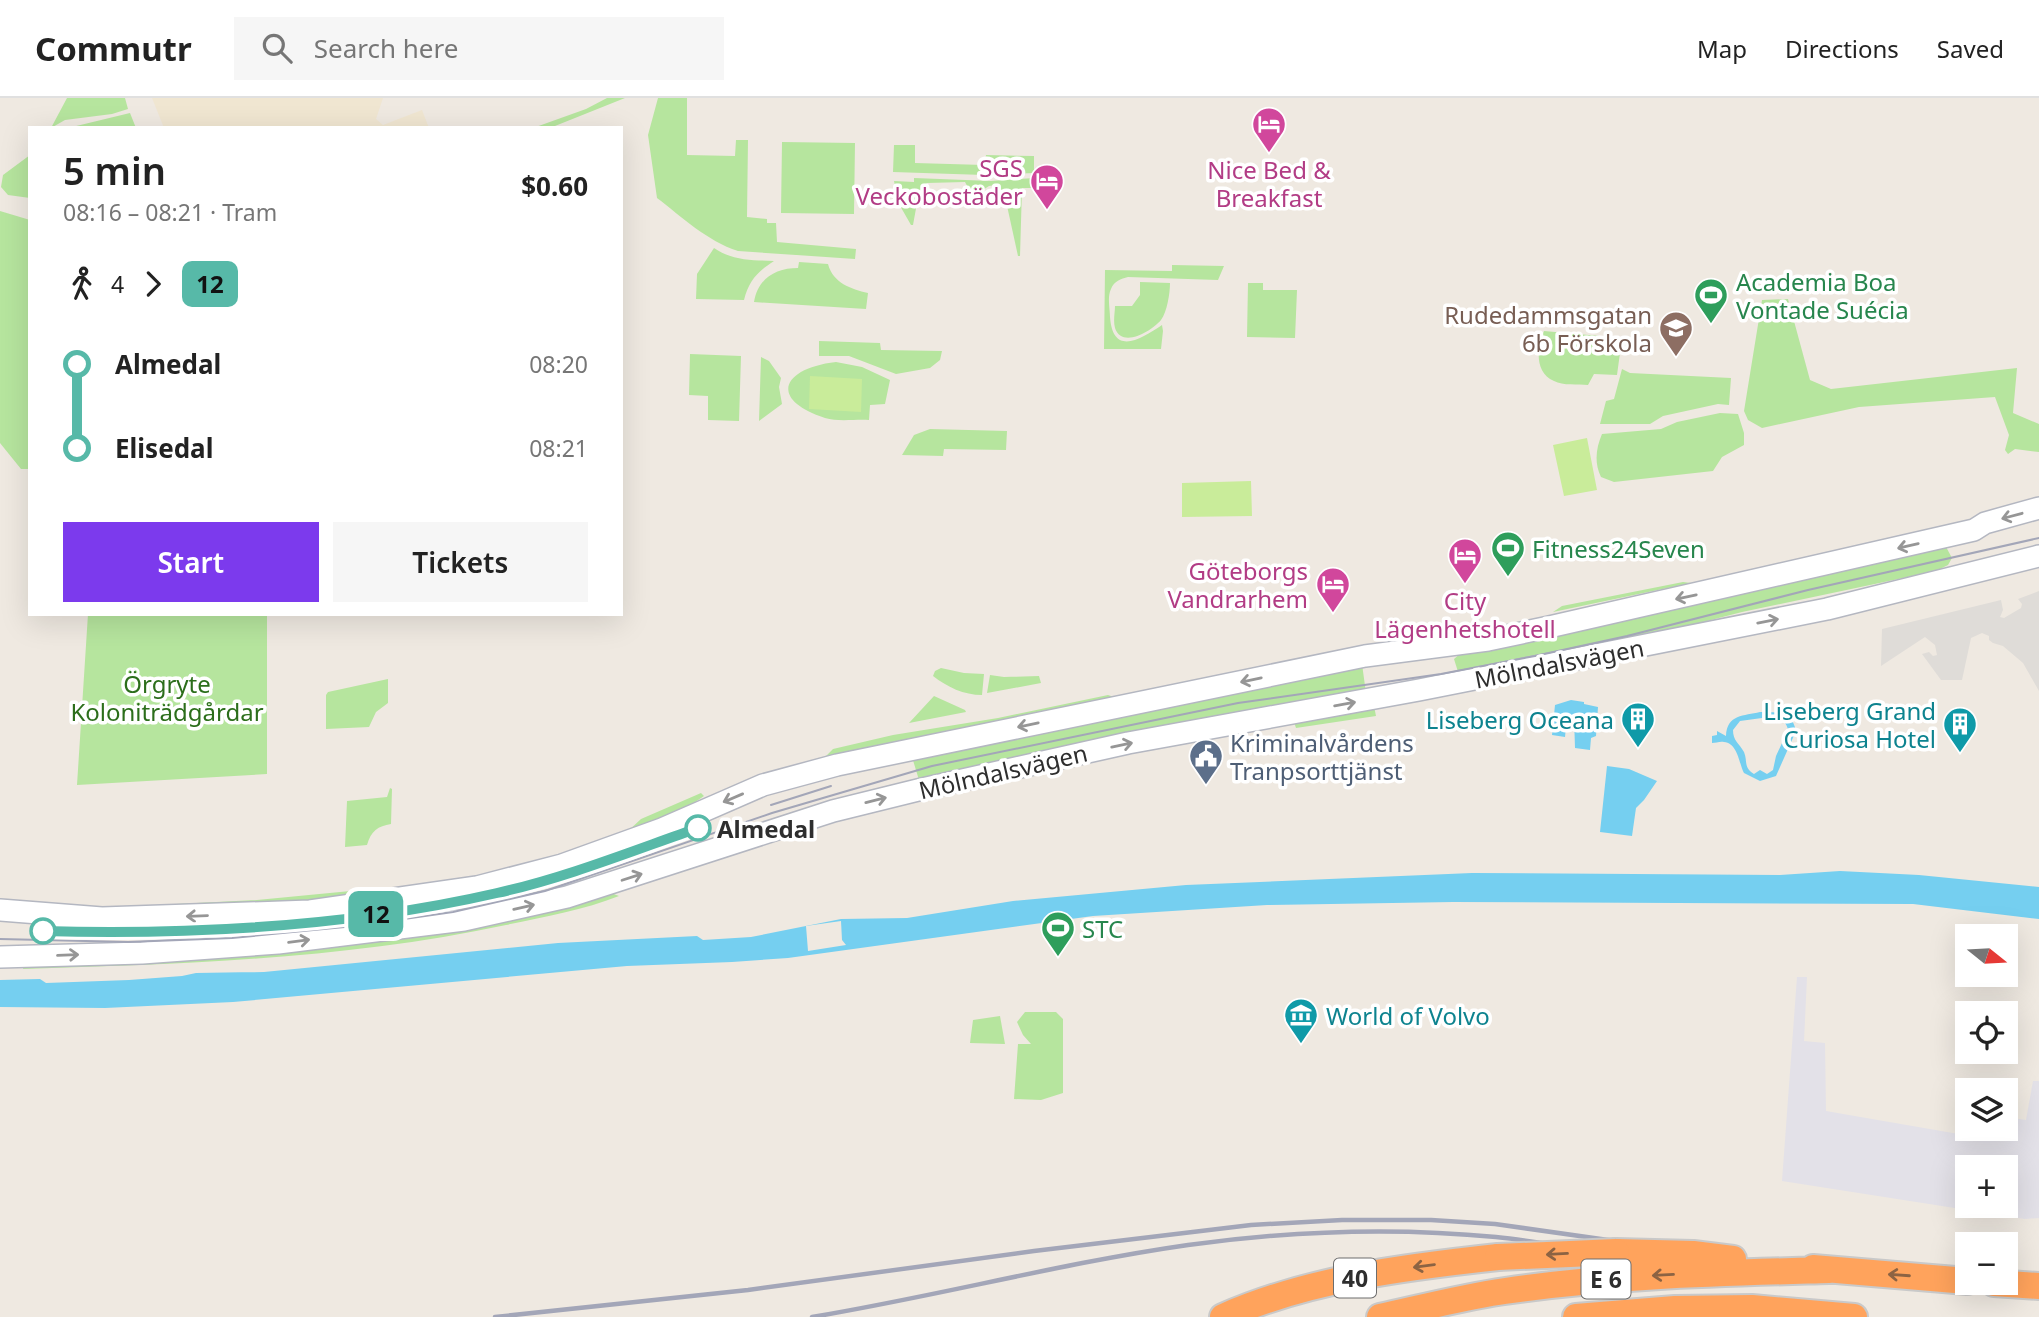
<!DOCTYPE html>
<meta charset="utf-8">
<style>
body{margin:0;font-family:"Noto Sans",sans-serif;background:#f6f6f6;color:#222;height:100vh;display:flex;flex-direction:column;font-size:26px;white-space:nowrap}
*{box-sizing:border-box;margin:0}
p{font-size:23px;color:#767676}
.icon{flex:none;width:38px;height:38px;fill:none;stroke:currentColor;stroke-width:2;stroke-linecap:round;stroke-linejoin:round}
.map{position:relative;flex:1;overflow:hidden}
.sheet{position:absolute;left:28px;top:28px;width:595px;height:490px;display:flex;flex-direction:column;background:#fff;border-radius:0px;box-shadow:0 7px 28px #0002}
.sheet>*{flex:none}
.badge{padding:0 14px;border-radius:10px;font-size:24px;line-height:46px}
.needle{width:46px;rotate:108deg}
.controls{position:absolute;left:1955px;top:826px;display:grid;gap:14px}
.controls a{display:grid;place-items:center;width:63px;height:63px;border-radius:0px;background:#fff;box-shadow:0 7px 28px #0002;font-size:35px}
.map>.badge{position:absolute;translate:-50% -50%;box-shadow:0 0 0 4px #fff}
.legs{display:flex;align-items:center;gap:10px;height:77px;padding:0 35px;font-size:23px}
.legs p{margin-inline-start:auto}
.head{display:flex;align-items:center;justify-content:space-between;height:119px;padding:0 35px}
h1{font-size:38px;font-weight:600;line-height:52px}
.cta{display:flex;gap:14px;margin-top:auto;padding:14px 35px}
.cta a{flex:1;height:80px;border-radius:0px;background:#7c3aed;color:#fff;font-size:28px;font-weight:600;line-height:80px;text-align:center}
.cta a+a{background:#f6f6f6;color:#222}
ul{padding:0 35px;list-style:none}
li{display:flex;align-items:center;gap:24px;height:84px;font-size:26px}
li i{display:grid;place-items:center;width:10px;height:100%;margin:0 9px;background:currentColor}
li i::after{content:'';width:18px;height:18px;margin:-9px;border:5px solid;border-radius:50%;background:#fff}
li p{margin-inline-start:auto}
li:first-child i{background:linear-gradient(#0000 50%,currentColor 0)}
li:last-child i{background:linear-gradient(currentColor 50%,#0000 0)}
header{display:flex;align-items:center;gap:42px;box-sizing:border-box;height:98px;padding:0 35px;background:#fff;border-bottom:2px solid #e0e0e0}
header strong{font-size:33px}
nav{display:flex;gap:38px;margin-inline-start:auto;font-size:24px}
.search{width:490px;height:63px;background:#f6f6f6;display:flex;align-items:center;gap:18px;box-sizing:border-box;padding:0 24px;border-radius:0px;color:#767676;font-size:26px}
.map>svg:first-child{display:block}
.industrial{fill:#e3e1e8;fill-rule:evenodd}
.education{fill:#f0e6d1}
.green{fill:#b6e59e}
.pitch{fill:#c9ec9a}
.plaza{fill:#dfdcd8}
.water{fill:#75cff0;fill-rule:evenodd}
.pier{fill:#efe9e1}
.lines{fill:none;stroke-linecap:round;stroke-linejoin:round}
.secondary-casing{stroke:#b4b7c1;stroke-width:24}
.highway-casing{stroke:#c9c9c9;stroke-width:30}
.secondary{stroke:#fff;stroke-width:21}
.highway{stroke:#ffa35c;stroke-width:26}
.tram{stroke:#a3a6b8;stroke-width:2}
.rail{stroke:#a3a6b8;stroke-width:4.5}
.highway-bridge-casing{stroke:#c9c9c9;stroke-width:30;stroke-linecap:butt}
.highway-bridge{stroke:#ffa35c;stroke-width:26}
.oneway{stroke:#969696}
.oneway2{stroke:#8c6343}
.line-1-casing{stroke:#fff;stroke-width:16}
.line-1{stroke:#57b9a8;stroke-width:10}
.stop-1-dot{fill:#fff;stroke:#57b9a8;stroke-width:3.5}
.labels{text-anchor:middle;dominant-baseline:central;stroke-width:7;stroke-linejoin:round;paint-order:stroke}
.shield{fill:#fff;stroke:#6d6d6d;stroke-width:2}
.shield-label{font-size:23px;font-weight:bold;fill:#2e2e2e}
.hotel-label{font-size:24px;fill:#b23c85;stroke:#fff;text-anchor:end}
.leisure-label{font-size:24px;fill:#27864d;stroke:#fff;text-anchor:start}
.education-label{font-size:24px;fill:#785e54;stroke:#fff;text-anchor:end}
.street-label{font-size:24px;fill:#2e2e2e;stroke:#fff}
.park-label{font-size:24px;fill:#2c6e1b;stroke:#fff}
.culture-label{font-size:24px;fill:#0d838f;stroke:#fff;text-anchor:end}
.service-label{font-size:24px;fill:#4e5e75;stroke:#fff;text-anchor:start}
.stop-label{font-size:24px;font-weight:bold;fill:#2e2e2e;stroke:#fff;text-anchor:start}
</style>
<header>
<strong>Commutr</strong>
<div class="search"><svg class="icon" aria-label="search" viewBox="0 0 24 24"><circle cx="10" cy="10" r="6"/><path d="M15 15l6 6"/></svg>Search here</div>
<nav><a>Map</a><a>Directions</a><a>Saved</a></nav>
</header>
<div class="map">
<svg width="2039" height="1219" viewBox="0 0 2039 1219">
<rect width="100%" height="100%" fill="#efe9e1"/>
<path class="industrial" d="M 1797,879 L 1807,879 L 1804,943 L 1825,945 L 1826,1013 L 1970,1038 L 1976,1031 L 2006,1031 L 2006,1019 L 2026,1022 L 2033,983 L 2039,983 L 2039,1120 L 2025,1121 L 1782,1083 ZM 1967,1069 L 2006,1069 L 2006,1108 L 1967,1108 Z"/>
<path class="education" d="M 152,0 L 383,0 L 376,21 L 383,27 L 422,12 L 429,30 L 164,30 Z"/>
<path class="green" d="M 67,0 L 125,0 L 128,11 L 112,16 L 65,22 L 51,30 Z
M 607,0 L 625,0 L 550,30 L 533,30 L 586,11 Z
M 658,0 L 687,0 L 687,57 L 735,58 L 736,42 L 748,42 L 747,119 L 767,121 L 767,125 L 776,125 L 777,144 L 856,151 L 855,161 L 738,153 C 707,143 682,119 657,100 L 648,37 Z
M 130,15 L 136,30 L 68,30 Z
M 782,44 L 855,45 L 854,116 L 781,115 Z
M 894,47 L 915,47 L 915,65 L 984,67 L 986,57 L 1034,58 L 1034,75 L 984,77 L 893,74 Z
M 30,57 L 30,100 L 8,97 L 1,89 L 3,77 Z
M 914,80 L 991,83 L 1034,80 L 1034,90 L 1022,90 L 1020,158 L 1018,158 L 1004,94 L 996,87 L 989,88 L 975,97 L 971,95 L 965,84 L 927,85 L 919,94 L 913,127 L 911,127 L 899,106 L 894,83 L 914,84 Z
M 0,113 L 30,122 L 30,371 L 21,371 L 0,345 Z
M 714,150 C 733,163 752,162 774,163 C 757,174 749,183 744,202 L 696,201 L 697,176 Z
M 799,164 L 828,166 C 833,185 851,191 868,195 L 866,211 L 754,204 C 758,180 776,170 798,170 Z
M 1172,167 L 1224,168 L 1218,182 L 1128,179 C 1121,181 1114,183 1111,191 C 1107,199 1110,211 1110,219 C 1113,259 1141,241 1162,227 L 1163,233 L 1161,251 L 1104,251 L 1105,172 L 1172,173 Z
M 1140,184 L 1170,185 C 1170,195 1167,214 1161,222 C 1152,233 1122,251 1115,230 C 1113,223 1115,214 1115,208 L 1132,208 L 1140,197 Z
M 1248,185 L 1263,185 L 1263,192 L 1297,192 L 1295,240 L 1247,239 Z
M 1788,201 L 1810,282 L 1831,291 L 2017,270 L 2013,315 L 2039,326 L 2039,354 L 2015,351 L 2008,356 L 2005,352 L 2009,337 L 1995,299 L 1859,309 L 1762,330 L 1748,322 L 1744,313 L 1762,202 Z
M 1544,233 L 1622,240 L 1617,277 L 1594,276 L 1588,287 C 1578,286 1563,288 1554,283 C 1534,274 1537,250 1544,233 Z
M 819,243 L 880,245 L 881,252 L 942,253 L 940,262 L 930,270 L 896,276 L 849,258 L 819,258 Z
M 690,256 L 741,258 L 739,323 L 708,322 L 708,298 L 689,297 Z
M 761,259 L 769,263 L 781,280 L 779,289 L 782,306 L 759,323 Z
M 836,264 L 862,269 L 890,282 L 885,306 L 870,307 L 869,322 C 856,321 838,324 825,320 C 767,301 783,270 836,264 Z
M 1622,271 L 1630,275 L 1731,280 L 1729,307 L 1718,306 L 1663,318 L 1650,326 L 1600,326 L 1606,303 L 1614,301 Z
M 1720,315 L 1738,316 L 1744,335 L 1744,347 L 1722,359 L 1713,373 L 1614,384 L 1601,379 C 1594,365 1596,350 1602,336 L 1661,331 L 1677,324 Z
M 930,331 L 1007,333 L 1006,352 L 944,351 L 943,358 L 902,357 L 914,337 Z
M 1945,447 L 1952,460 L 1948,467 L 1936,473 L 1742,514 L 1598,551 L 1459,577 L 1454,561 L 1461,555 Z
M 1683,484 L 1691,485 L 1553,514 L 1562,508 Z
M 88,516 L 267,516 L 267,676 L 77,687 Z
M 1362,566 L 1366,595 L 1017,659 L 919,682 L 912,659 Z
M 941,570 L 964,575 L 984,576 L 982,597 C 964,597 947,589 933,578 L 935,573 Z
M 990,577 L 1004,579 L 1039,578 L 1041,585 L 987,595 Z
M 388,581 L 388,605 L 376,614 L 369,629 L 326,631 L 326,597 L 328,594 Z
M 1108,597 L 1117,600 L 830,659 L 826,658 L 833,651 L 893,637 L 998,620 Z
M 934,598 L 965,612 L 966,614 L 909,625 Z
M 1374,608 L 1376,618 L 1296,630 L 1294,624 Z
M 390,690 L 392,691 L 391,726 C 378,728 371,733 367,747 L 345,749 L 347,703 L 387,699 Z
M 701,695 L 704,698 L 682,713 L 627,734 L 641,721 Z
M 392,789 L 393,796 L 325,805 L 136,808 L 257,802 Z
M 611,795 L 619,798 C 584,812 543,819 506,827 C 347,861 185,866 23,871 L 24,866 Z
M 1025,914 L 1056,914 L 1063,921 L 1063,995 L 1041,1002 L 1014,1001 L 1018,946 L 1031,946 L 1023,937 L 1017,924 Z
M 1000,918 L 1005,946 L 970,945 L 973,922 Z"/>
<path class="pitch" d="M 810,278 L 862,281 L 861,314 L 809,311 Z
M 1587,340 L 1597,392 L 1564,398 L 1553,347 Z
M 1251,383 L 1252,418 L 1182,419 L 1182,385 Z"/>
<path class="plaza" d="M 2039,493 L 2039,593 L 2023,565 L 2003,548 L 1993,545 L 1989,542 L 1989,538 L 1982,535 L 1971,540 L 1962,582 L 1941,582 L 1922,556 L 1929,554 L 1933,558 L 1937,557 L 1935,547 L 1925,539 L 1881,568 L 1882,531 L 2001,502 L 2003,512 L 2000,519 L 2004,520 L 2021,510 L 2022,506 L 2018,501 Z"/>
<path class="water" d="M 1571,602 L 1584,604 L 1584,606 L 1598,609 L 1596,638 L 1591,640 L 1590,652 L 1575,650 L 1574,619 L 1567,619 L 1565,639 L 1552,637 L 1555,607 Z
M 1760,614 C 1777,614 1792,613 1796,633 L 1776,678 L 1760,683 L 1744,675 C 1739,666 1738,645 1724,644 C 1720,643 1716,645 1712,645 L 1712,638 L 1717,637 L 1717,633 L 1726,638 C 1727,616 1744,618 1760,614 ZM 1762,620 C 1773,620 1786,619 1788,632 L 1776,658 L 1773,672 L 1767,676 L 1760,672 L 1754,676 C 1743,669 1748,664 1744,654 C 1739,645 1733,643 1733,632 L 1740,623 Z
M 1607,668 L 1629,671 L 1657,683 L 1644,702 L 1636,710 L 1632,738 L 1600,734 Z
M 1840,773 L 1919,777 L 2039,789 L 2039,821 L 1913,806 L 1453,804 L 1267,807 L 1093,818 L 788,860 L 732,864 L 627,868 L 233,904 L 105,910 L 0,909 L 0,882 L 40,881 L 46,885 L 129,882 L 182,878 L 196,875 L 264,874 L 558,845 L 697,838 L 703,842 L 751,839 L 841,821 L 907,820 L 1013,803 L 1186,787 L 1472,775 L 1780,777 Z"/>
<path class="pier" d="M 841,823 L 842,842 L 846,847 L 808,853 L 806,828 Z"/>
<g class="lines">
<g class="secondary-casing">
<path id="secondary" d="M 0,812 L 102,820 L 310,813 L 477,789 L 562,767 L 662,731 L 763,687 L 837,667 L 1365,558 L 1488,542 L 1549,529 L 1974,432 L 1985,425 L 2039,410
M 0,859 L 142,855 L 278,845 L 464,822 L 567,799 L 833,713 L 922,691 L 1128,645 L 1419,592 L 1827,511 L 2039,458"/>
</g>
<g class="highway-casing">
<path id="highway" d="M 1616,1154 L 1693,1156 L 1733,1161
M 1813,1170 L 1967,1183
M 1994,1185 L 2039,1188
M 1223,1219 C 1308,1181 1406,1169 1498,1159
M 1380,1219 C 1421,1210 1463,1199 1505,1193 C 1613,1177 1721,1175 1829,1172
M 1576,1219 L 1675,1211 L 1752,1210 L 1854,1219"/>
</g>
<use href="#secondary" class="secondary"/>
<use href="#highway" class="highway"/>
<path class="tram" d="M 771,707 L 831,688
M 0,841 L 128,844 L 232,840 L 355,828 L 453,814 L 545,793 L 772,715 L 932,668 L 1238,605 L 1441,576 L 1535,558 L 1627,538 L 1808,492 L 2039,440"/>
<path class="rail" d="M 495,1219 L 748,1192 L 1034,1153 L 1251,1127 L 1342,1122 L 1431,1122 L 1495,1126 L 1615,1143
M 812,1219 C 938,1198 1062,1165 1188,1147 C 1289,1133 1394,1129 1496,1139 C 1535,1143 1573,1150 1612,1156"/>
<g class="highway-bridge-casing">
<path id="highway-bridge" d="M 1498,1159 L 1616,1154"/>
</g>
<use href="#highway-bridge" class="highway-bridge"/>
</g>
<defs><path id="oneway-shaft" d="M-6 0H5M1.5-3L5.5 0L1.5 3" fill="none" stroke-width="1.6" stroke-linecap="round" stroke-linejoin="round" transform="scale(1.75)"/></defs>
<g class="oneway">
<use href="#oneway-shaft" transform="translate(2012 418) rotate(165)"/>
<use href="#oneway-shaft" transform="translate(1908 448) rotate(167)"/>
<use href="#oneway-shaft" transform="translate(1686 499) rotate(168)"/>
<use href="#oneway-shaft" transform="translate(1768 523) rotate(-11)"/>
<use href="#oneway-shaft" transform="translate(1251 582) rotate(168)"/>
<use href="#oneway-shaft" transform="translate(1345 606) rotate(-10)"/>
<use href="#oneway-shaft" transform="translate(1028 627) rotate(168)"/>
<use href="#oneway-shaft" transform="translate(1122 647) rotate(-12)"/>
<use href="#oneway-shaft" transform="translate(733 700) rotate(157)"/>
<use href="#oneway-shaft" transform="translate(876 702) rotate(-14)"/>
<use href="#oneway-shaft" transform="translate(632 779) rotate(-18)"/>
<use href="#oneway-shaft" transform="translate(524 809) rotate(-13)"/>
<use href="#oneway-shaft" transform="translate(197 818) rotate(178)"/>
<use href="#oneway-shaft" transform="translate(299 843) rotate(-7)"/>
<use href="#oneway-shaft" transform="translate(68 857) rotate(-2)"/>
</g>
<g class="oneway2">
<use href="#oneway-shaft" transform="translate(1557 1156) rotate(177)"/>
<use href="#oneway-shaft" transform="translate(1424 1168) rotate(172)"/>
<use href="#oneway-shaft" transform="translate(1663 1177) rotate(177)"/>
<use href="#oneway-shaft" transform="translate(1899 1177) rotate(-176)"/>
</g>
<g class="lines">
<g class="line-1-casing">
<path id="line-1" d="M 43,833 C 194,837 349,829 497,795 C 565,780 632,753 698,730"/>
</g>
<use href="#line-1" class="line-1"/>
</g>
<defs>
<g id="hotel-pin" transform="scale(1.75)"><path d="M0 17L-7.5 6A9.5 9.5 0 1 1 7.5 6Z" fill="#d1479c" stroke="#fff"/><path d="M-6-4.5h1.5V1H6V5H4.5V3h-9V5H-6ZM-4 0a1.8 1.8 0 1 1 3.6 0ZM.5 0V-2.5h3Q6-2.5 6 0Z" fill="#fff"/></g>
<g id="stadium-pin" transform="scale(1.75)"><path d="M0 17L-7.5 6A9.5 9.5 0 1 1 7.5 6Z" fill="#2e9e5b" stroke="#fff"/><path d="M0-5a6.5 5 0 1 0 0 10a6.5 5 0 1 0 0-10ZM-3.5-1.8h7v3.6h-7Z" fill="#fff"/></g>
<g id="school-pin" transform="scale(1.75)"><path d="M0 17L-7.5 6A9.5 9.5 0 1 1 7.5 6Z" fill="#8d6e63" stroke="#fff"/><path d="M0-5L7-2L0 1L-7-2ZM-4 1L0 2.5L4 1V4Q0 6-4 4Z" fill="#fff"/></g>
<g id="building-pin" transform="scale(1.75)"><path d="M0 17L-7.5 6A9.5 9.5 0 1 1 7.5 6Z" fill="#0f9aa8" stroke="#fff"/><path d="M-4-6H4V6H1V3H-1V6H-4ZM-2.5-4.3h1.7v1.8h-1.7ZM.8-4.3h1.7v1.8H.8ZM-2.5-1h1.7V.8h-1.7ZM.8-1h1.7V.8H.8Z" fill="#fff"/></g>
<g id="civic-pin" transform="scale(1.75)"><path d="M0 17L-7.5 6A9.5 9.5 0 1 1 7.5 6Z" fill="#5c6f8a" stroke="#fff"/><path d="M-.6-6.5H3V-4.5H.6V-3L4-1V1h2V6H-6V1h2V-1L-.6-3ZM-1.2 2.5V6h2.4V2.5Z" fill="#fff"/></g>
<g id="museum-pin" transform="scale(1.75)"><path d="M0 17L-7.5 6A9.5 9.5 0 1 1 7.5 6Z" fill="#0f9aa8" stroke="#fff"/><path d="M0-6L6-3V-2H-6V-3ZM-5-1h2V3h-2ZM-1-1h2V3h-2ZM3-1h2V3H3ZM-6 4H6V6H-6Z" fill="#fff"/></g>
</defs>
<g fill-rule="evenodd">
<use href="#hotel-pin" x="1269" y="26"/>
<use href="#hotel-pin" x="1047" y="83"/>
<use href="#stadium-pin" x="1711" y="197"/>
<use href="#school-pin" x="1676" y="230"/>
<use href="#stadium-pin" x="1508" y="450"/>
<use href="#hotel-pin" x="1465" y="457"/>
<use href="#hotel-pin" x="1333" y="486"/>
<use href="#building-pin" x="1638" y="621"/>
<use href="#building-pin" x="1960" y="626"/>
<use href="#civic-pin" x="1206" y="658"/>
<use href="#stadium-pin" x="1058" y="830"/>
<use href="#museum-pin" x="1301" y="917"/>
</g>
<g class="stop-1-dot">
<circle cx="698" cy="730" r="12"/>
<circle cx="43" cy="833" r="12"/>
</g>
<g class="labels">
<g class="shield">
<rect x="1334" y="1160.5" width="42" height="39" rx="5"/>
<rect x="1581.5" y="1161.5" width="49" height="39" rx="5"/>
</g>
<g class="shield-label">
<text x="1355" y="1180">40</text>
<text x="1606" y="1181">E 6</text>
</g>
<g class="hotel-label">
<text x="1023" y="69">SGS<tspan x="1023" dy="28">Veckobostäder</tspan></text>
<text x="1269" y="71" text-anchor="middle">Nice Bed &amp;<tspan x="1269" dy="28">Breakfast</tspan></text>
<text x="1308" y="472">Göteborgs<tspan x="1308" dy="28">Vandrarhem</tspan></text>
<text x="1465" y="502" text-anchor="middle">City<tspan x="1465" dy="28">Lägenhetshotell</tspan></text>
</g>
<g class="leisure-label">
<text x="1736" y="183">Academia Boa<tspan x="1736" dy="28">Vontade Suécia</tspan></text>
<text x="1532" y="450">Fitness24Seven</text>
<text x="1082" y="830">STC</text>
</g>
<g class="education-label">
<text x="1652" y="216">Rudedammsgatan<tspan x="1652" dy="28">6b Förskola</tspan></text>
</g>
<g class="street-label">
<text transform="translate(1559 565) rotate(-11)">Mölndalsvägen</text>
<text transform="translate(1003 673) rotate(-13)">Mölndalsvägen</text>
</g>
<g class="park-label">
<text x="167" y="585">Örgryte<tspan x="167" dy="28">Koloniträdgårdar</tspan></text>
</g>
<g class="culture-label">
<text x="1936" y="612">Liseberg Grand<tspan x="1936" dy="28">Curiosa Hotel</tspan></text>
<text x="1614" y="621">Liseberg Oceana</text>
<text x="1326" y="917" text-anchor="start">World of Volvo</text>
</g>
<g class="service-label">
<text x="1230" y="644">Kriminalvårdens<tspan x="1230" dy="28">Tranpsorttjänst</tspan></text>
</g>
<g class="stop-label">
<text x="717" y="730">Almedal</text>
</g>
</g>
</svg>
<div class="controls">
<a><svg class="needle" viewBox="-14 -14 28 28"><path d="M0-13l5 13h-10z" fill="#e53935"/><path d="M0 13l5-13h-10z" fill="#767676"/></svg></a>
<a><svg class="icon" aria-label="locate" viewBox="0 0 24 24"><circle cx="12" cy="12" r="6"/><path d="M12 2v4M12 18v4M2 12h4M18 12h4"/></svg></a>
<a><svg class="icon" aria-label="layers" viewBox="0 0 24 24"><path d="M12 4l9 5-9 5-9-5zM3 14l9 5 9-5"/></svg></a>
<a>+</a>
<a>−</a>
</div>
<b class="badge" style="left:376px;top:816px;background:#57b9a8;color:#111">12</b>
<section class="sheet">
<div class="head"><div><h1>5 min</h1><p>08:16 – 08:21 · Tram</p></div><b>$0.60</b></div>
<div class="legs"><svg class="icon" aria-label="walk" viewBox="0 0 24 24"><circle cx="13" cy="4" r="2"/><path d="M13 8l-2 6 4 7M11 14l-3 7M7 12l3-4h3l4 4"/></svg>4<svg class="icon" aria-label="forward" viewBox="0 0 24 24"><path d="M9 5l7 7-7 7"/></svg><b class="badge" style="background:#57b9a8;color:#111">12</b></div>
<ul>
<li><i style="color:#57b9a8"></i><b>Almedal</b><p>08:20</p></li>
<li><i style="color:#57b9a8"></i><b>Elisedal</b><p>08:21</p></li>
</ul>
<div class="cta"><a>Start</a><a>Tickets</a></div>
</section>
</div>
